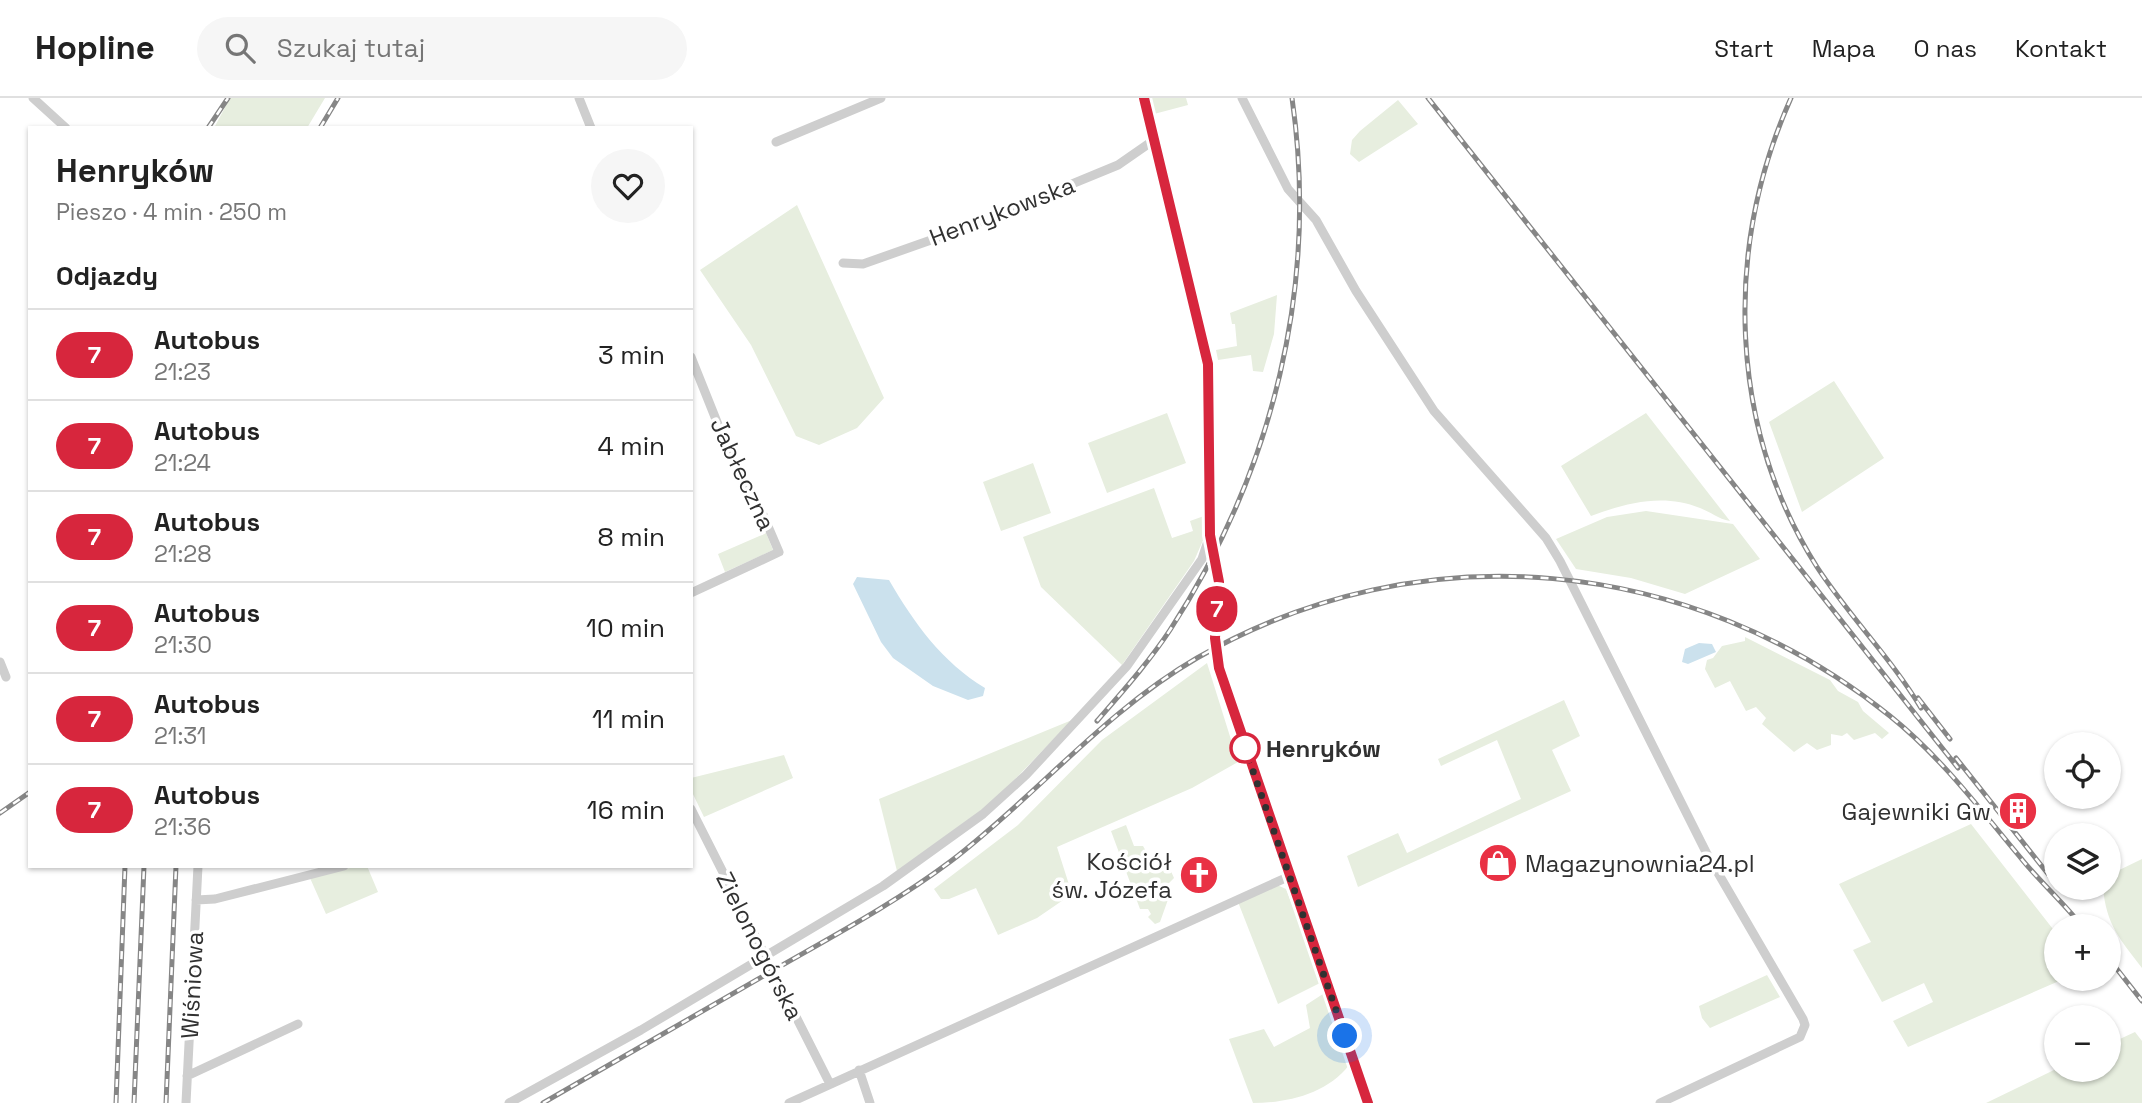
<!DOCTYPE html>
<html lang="pl">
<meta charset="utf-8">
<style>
body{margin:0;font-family:"Space Grotesk",sans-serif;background:#f6f6f6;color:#222;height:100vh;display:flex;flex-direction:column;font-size:26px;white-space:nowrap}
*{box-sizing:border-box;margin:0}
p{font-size:23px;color:#767676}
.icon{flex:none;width:38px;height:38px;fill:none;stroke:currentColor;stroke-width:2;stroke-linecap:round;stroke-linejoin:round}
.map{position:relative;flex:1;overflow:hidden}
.panel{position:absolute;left:28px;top:28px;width:665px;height:742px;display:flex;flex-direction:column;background:#fff;border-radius:0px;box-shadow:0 2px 5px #0004}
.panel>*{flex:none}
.badge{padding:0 14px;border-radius:23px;font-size:24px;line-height:46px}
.controls{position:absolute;left:2044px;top:634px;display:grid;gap:14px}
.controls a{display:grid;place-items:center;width:77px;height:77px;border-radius:50%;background:#fff;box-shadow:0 2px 5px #0004;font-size:35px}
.you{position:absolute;width:35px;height:35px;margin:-18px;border:5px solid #fff;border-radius:50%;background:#1a73e8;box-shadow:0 0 0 10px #1a73e833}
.map>.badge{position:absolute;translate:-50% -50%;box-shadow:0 0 0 4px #fff}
h2{padding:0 28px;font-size:26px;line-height:63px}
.round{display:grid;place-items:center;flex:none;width:74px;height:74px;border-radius:37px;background:#f6f6f6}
.headline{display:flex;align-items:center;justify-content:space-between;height:119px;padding:0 28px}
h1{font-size:33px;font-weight:700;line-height:52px}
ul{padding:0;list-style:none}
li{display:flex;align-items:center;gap:21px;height:91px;padding:0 28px;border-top:2px solid #e0e0e0}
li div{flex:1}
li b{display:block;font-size:26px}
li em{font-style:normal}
li .badge{min-width:77px;font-weight:700;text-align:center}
header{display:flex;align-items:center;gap:42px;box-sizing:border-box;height:98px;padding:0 35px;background:#fff;border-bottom:2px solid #e0e0e0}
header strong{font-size:33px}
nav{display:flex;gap:38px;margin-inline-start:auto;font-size:24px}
.search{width:490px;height:63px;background:#f6f6f6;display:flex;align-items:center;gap:18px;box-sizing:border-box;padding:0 24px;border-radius:38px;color:#767676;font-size:26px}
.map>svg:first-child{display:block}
.green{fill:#e7eedf}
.water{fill:#cbe1ed}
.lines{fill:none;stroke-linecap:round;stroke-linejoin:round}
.minor{stroke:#cecece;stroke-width:9}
.rail-casing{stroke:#868686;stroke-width:5}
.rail{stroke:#fff;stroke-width:2.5;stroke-dasharray:8;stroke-linecap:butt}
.line-casing{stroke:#fff;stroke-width:16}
.line{stroke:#d7263d;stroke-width:10}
.walk{stroke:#313131;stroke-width:7;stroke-dasharray:0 12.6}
.stop-dot{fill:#fff;stroke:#d7263d;stroke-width:3.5}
.labels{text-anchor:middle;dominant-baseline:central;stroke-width:7;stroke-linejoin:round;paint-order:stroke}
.street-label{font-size:24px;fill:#313131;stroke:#fff}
.stop-label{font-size:24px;font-weight:bold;fill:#313131;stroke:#fff;text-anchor:start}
.poi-label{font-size:24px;fill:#313131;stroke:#fff;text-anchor:end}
</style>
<header>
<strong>Hopline</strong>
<div class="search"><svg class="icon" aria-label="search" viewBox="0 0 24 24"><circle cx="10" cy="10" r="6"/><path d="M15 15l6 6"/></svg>Szukaj tutaj</div>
<nav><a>Start</a><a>Mapa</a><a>O nas</a><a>Kontakt</a></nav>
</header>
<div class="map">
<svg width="2142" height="1005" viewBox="0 0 2142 1005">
<rect width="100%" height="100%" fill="#fff"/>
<path class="green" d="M 230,0 L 325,0 L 307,30 L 214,30 Z
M 1150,0 L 1186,0 L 1188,7 L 1154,16 Z
M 1398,2 L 1418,26 L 1359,64 L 1350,56 L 1352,42 L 1360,33 Z
M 797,107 L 884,300 L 857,330 L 819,347 L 796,338 L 751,247 L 700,172 Z
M 1277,197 L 1274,236 L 1263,274 L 1253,273 L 1251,257 L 1218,262 L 1216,252 L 1237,248 L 1235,226 L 1232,226 L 1230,215 Z
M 1834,283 L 1884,360 L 1802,414 L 1769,324 Z
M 1167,315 L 1186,365 L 1107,395 L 1088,345 Z
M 1646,315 L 1730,423 C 1718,421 1711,414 1700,410 C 1663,395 1626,405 1591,418 L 1561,368 Z
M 1033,365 L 1051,415 L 1001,433 L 983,384 Z
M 1154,390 L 1172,440 L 1193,433 L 1190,423 L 1204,418 L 1204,440 L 1194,463 L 1122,567 L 1041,489 L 1023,439 Z
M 1646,413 L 1733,426 L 1760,461 L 1685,496 L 1631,480 L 1576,471 L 1556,441 L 1607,419 Z
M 766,435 L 773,452 L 725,474 L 718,456 Z
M 1745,539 L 1830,582 L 1838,593 L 1858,604 L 1863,613 L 1889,635 L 1882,641 L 1875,635 L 1854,642 L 1847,635 L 1842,638 L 1831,636 L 1831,647 L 1817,652 L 1807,645 L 1794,654 L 1762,626 L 1766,620 L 1756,609 L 1746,613 L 1730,583 L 1715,590 L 1705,571 L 1707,562 L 1713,560 L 1722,548 L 1745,543 Z
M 1207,565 L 1238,664 L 1192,690 L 1057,749 L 1072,796 L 1037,820 L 998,837 L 976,790 L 949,801 L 941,801 L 934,791 L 1018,727 L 1102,642 Z
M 1564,602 L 1580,638 L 1552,652 L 1571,693 L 1358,789 L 1347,758 L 1398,735 L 1407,755 L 1521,701 L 1497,642 L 1441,668 L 1438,661 Z
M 1072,622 L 994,703 L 897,773 L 879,701 Z
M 784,657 L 793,680 L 704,719 L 691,692 L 691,680 Z
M 1971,726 L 2056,835 L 2056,880 L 2066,880 L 1908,949 L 1893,923 L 1933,904 L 1924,885 L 1882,904 L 1853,852 L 1871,844 L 1839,786 Z
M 1126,727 L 1134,748 L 1143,748 L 1158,774 L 1170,771 L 1174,780 L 1168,786 L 1170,796 L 1160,824 L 1155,826 L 1148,819 L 1151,816 L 1148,811 L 1140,811 L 1111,733 Z
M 2142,761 L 2142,870 C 2120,841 2106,827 2103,789 L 2109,789 L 2109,777 Z
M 357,768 L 367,768 L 378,794 L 326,816 L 310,780 Z
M 1277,787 L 1286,791 L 1322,884 L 1278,906 L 1238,804 Z
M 1767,877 L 1780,899 L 1710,930 L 1702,920 L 1699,908 Z
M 1326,894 L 1338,925 L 1349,967 C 1327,996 1287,1005 1253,1005 L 1229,941 L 1264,931 L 1274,949 L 1310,930 L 1306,907 Z
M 2135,934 L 2142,943 L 2142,1005 L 1986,1005 L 2056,971 L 2109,971 L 2109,946 Z"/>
<path class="water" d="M 857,479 L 889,482 C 914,525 942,564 985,590 L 983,598 L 968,602 L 933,588 L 893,560 L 881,544 L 853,486 Z
M 1699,545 L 1712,546 L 1716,554 L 1688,566 L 1682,564 L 1685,551 Z"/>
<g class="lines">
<path class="minor" d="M 33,0 L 66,30
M 579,0 L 591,30
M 1144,0 L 1208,266 L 1210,437 L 1218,470 L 1215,540 L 1219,570 L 1368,1005
M 1242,0 L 1288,91 L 1316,122 L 1356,193 L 1434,313 L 1546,440 L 1560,463 L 1707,756 L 1803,921 L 1805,927 L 1800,939 L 1660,1005
M 776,44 L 881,0
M 843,165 L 863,166 L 965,130 L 1118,67 L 1154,42
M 691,259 L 729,354 L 758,405 L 779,454 L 691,495
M 0,564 L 6,579
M 691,711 L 830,986
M 196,802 L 215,801 L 344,768
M 859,972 L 870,1005
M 187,978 L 298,926
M 186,1005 L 198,768
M 509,1005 L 641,932 L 883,788 L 983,716 L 1026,677 L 1127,568 L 1202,461 L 1209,440
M 789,1005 L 1290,778"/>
<g class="rail-casing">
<path id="rail" d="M 1428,0 L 1958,670
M 1791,0 C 1724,150 1728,328 1817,469 C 1849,518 1891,560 1921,610
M 208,30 L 228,0
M 320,30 L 338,0
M 1918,600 L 1950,641
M 1097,623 C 1122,594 1149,564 1170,532 C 1273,373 1319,188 1292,0
M 1956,660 L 2056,786
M 0,715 L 30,694
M 2109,861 L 2142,903
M 116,1005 L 125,768
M 134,1005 L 144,768
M 166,1005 L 176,768
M 543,1005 C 619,961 696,917 772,873 C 833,838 895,805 951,763 C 1036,698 1104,614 1197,560 C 1421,431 1691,458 1890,618 C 1941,659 1979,710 2020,759 C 2039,783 2062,803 2081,827"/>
</g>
<use href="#rail" class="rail"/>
</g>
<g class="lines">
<g class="line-casing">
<path id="line" d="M 1144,0 L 1208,266 L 1210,437 L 1219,484 L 1215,540 L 1219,570 L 1368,1005"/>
</g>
<use href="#line" class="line"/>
<path class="walk" d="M 1245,650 L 1345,938"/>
</g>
<defs>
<g id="building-disc" transform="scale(2.0125)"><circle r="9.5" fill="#e93144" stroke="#fff"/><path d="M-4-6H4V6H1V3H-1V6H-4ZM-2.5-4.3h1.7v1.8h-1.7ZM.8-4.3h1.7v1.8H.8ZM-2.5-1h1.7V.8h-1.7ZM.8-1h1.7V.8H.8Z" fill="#fff"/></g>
<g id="shop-disc" transform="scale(2.0125)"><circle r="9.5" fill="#e93144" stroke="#fff"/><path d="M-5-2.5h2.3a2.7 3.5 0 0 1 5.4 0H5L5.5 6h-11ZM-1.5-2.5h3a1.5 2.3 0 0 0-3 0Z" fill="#fff"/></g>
<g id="church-disc" transform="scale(2.0125)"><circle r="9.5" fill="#e93144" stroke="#fff"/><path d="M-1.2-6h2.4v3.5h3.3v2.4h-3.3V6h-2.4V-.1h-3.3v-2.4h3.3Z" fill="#fff"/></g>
</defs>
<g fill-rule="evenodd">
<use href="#building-disc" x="2018" y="713"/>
<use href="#shop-disc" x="1498" y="765"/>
<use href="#church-disc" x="1199" y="777"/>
</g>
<circle class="stop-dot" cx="1245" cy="650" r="14"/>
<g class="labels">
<g class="street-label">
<text transform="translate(1002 113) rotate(-21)">Henrykowska</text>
<text transform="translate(743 376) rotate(65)">Jabłeczna</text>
<text transform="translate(760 848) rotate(63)">Zielonogórska</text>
<text transform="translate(192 887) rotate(-87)">Wiśniowa</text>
</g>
<g class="stop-label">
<text x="1266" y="650">Henryków</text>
</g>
<g class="poi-label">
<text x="1991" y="713">Gajewniki Gw</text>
<text x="1172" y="763">Kościół<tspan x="1172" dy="28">św. Józefa</tspan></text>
<text x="1525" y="765" text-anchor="start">Magazynownia24.pl</text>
</g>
</g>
</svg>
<div class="controls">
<a><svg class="icon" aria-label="locate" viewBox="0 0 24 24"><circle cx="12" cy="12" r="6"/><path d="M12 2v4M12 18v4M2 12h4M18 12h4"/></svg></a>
<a><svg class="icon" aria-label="layers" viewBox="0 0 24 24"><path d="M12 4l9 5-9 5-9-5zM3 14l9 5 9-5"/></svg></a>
<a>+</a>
<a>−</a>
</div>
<div class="you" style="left:1345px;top:938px"></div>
<b class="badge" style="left:1217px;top:511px;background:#d7263d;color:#fff">7</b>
<section class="panel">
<div class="headline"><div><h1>Henryków</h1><p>Pieszo · 4 min · 250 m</p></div><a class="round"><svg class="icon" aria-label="heart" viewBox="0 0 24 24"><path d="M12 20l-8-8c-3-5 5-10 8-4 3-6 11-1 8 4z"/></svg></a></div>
<h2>Odjazdy</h2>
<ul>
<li><span class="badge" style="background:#d7263d;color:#fff">7</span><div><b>Autobus</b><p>21:23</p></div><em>3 min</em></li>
<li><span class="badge" style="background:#d7263d;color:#fff">7</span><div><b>Autobus</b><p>21:24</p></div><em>4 min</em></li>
<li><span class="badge" style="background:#d7263d;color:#fff">7</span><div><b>Autobus</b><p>21:28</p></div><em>8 min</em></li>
<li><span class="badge" style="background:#d7263d;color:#fff">7</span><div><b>Autobus</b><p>21:30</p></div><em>10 min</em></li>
<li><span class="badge" style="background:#d7263d;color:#fff">7</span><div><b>Autobus</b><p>21:31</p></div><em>11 min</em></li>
<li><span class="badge" style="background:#d7263d;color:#fff">7</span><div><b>Autobus</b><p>21:36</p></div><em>16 min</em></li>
</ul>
</section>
</div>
